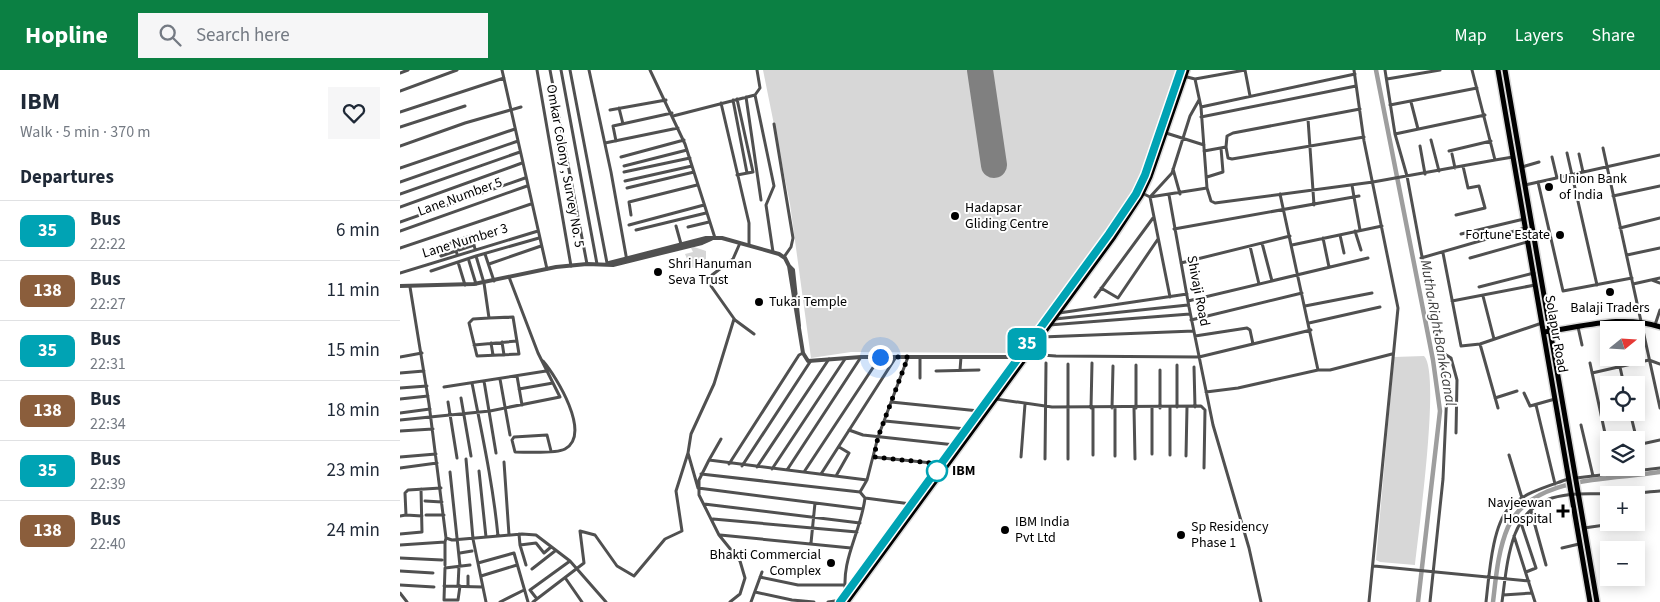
<!DOCTYPE html>
<meta charset="utf-8">
<style>
body{margin:0;font-family:"Source Sans 3",sans-serif;background:#f6f6f7;color:#1f2937;height:100vh;display:flex;flex-direction:column;font-size:19px;white-space:nowrap}
*{box-sizing:border-box;margin:0}
p{font-size:16px;color:#747a83}
.icon{flex:none;width:28px;height:28px;fill:none;stroke:currentColor;stroke-width:2;stroke-linecap:round;stroke-linejoin:round}
.map{position:relative;flex:1;overflow:hidden}
.sheet{display:flex;flex-direction:column;background:#fff;width:400px}
.sheet>*{flex:none}
.badge{padding:0 10px;border-radius:8px;font-size:18px;line-height:32px}
.needle{width:32px;rotate:72deg}
.fabs{position:absolute;left:1200px;top:251px;display:grid;gap:10px}
.fabs a{display:grid;place-items:center;width:45px;height:45px;border-radius:0px;background:#fff;box-shadow:0 2px 12px #0003;font-size:25px}
.you{position:absolute;width:25px;height:25px;margin:-12px;border:4px solid #fff;border-radius:50%;background:#1a73e8;box-shadow:0 0 0 8px #1a73e833}
.map>.badge{position:absolute;translate:-50% -50%;box-shadow:0 0 0 2px #fff}
h2{padding:0 20px;font-size:19px;line-height:45px}
.round{display:grid;place-items:center;flex:none;width:52px;height:52px;border-radius:0px;background:#f6f6f7}
.summary{display:flex;align-items:center;justify-content:space-between;height:85px;padding:0 20px}
h1{font-size:24px;font-weight:700;line-height:38px}
ul{padding:0;list-style:none}
li{display:flex;align-items:center;gap:15px;height:60px;padding:0 20px;border-top:1px solid #e0e1e3}
li div{flex:1}
li b{display:block;font-size:19px}
li em{font-style:normal}
li .badge{min-width:55px;font-weight:700;text-align:center}
header{display:flex;align-items:center;gap:30px;box-sizing:border-box;height:70px;padding:0 25px;background:#0b8043;color:#fff}
header strong{font-size:24px}
nav{display:flex;gap:28px;margin-inline-start:auto;font-size:18px}
.search{width:350px;height:45px;background:#f6f6f7;display:flex;align-items:center;gap:12px;box-sizing:border-box;padding:0 18px;border-radius:0px;color:#747a83;font-size:19px}
main{display:flex;flex:1;min-height:0}
.map>svg:first-child{display:block}
.green{fill:#d7d7d7}
.lines{fill:none;stroke-linecap:round;stroke-linejoin:round}
.canal{stroke:#9e9e9e;stroke-width:4.5}
.runway{stroke:#808080;stroke-width:26}
.primary-casing{stroke:#dbdbdb;stroke-width:8}
.trunk-casing{stroke:#dbdbdb;stroke-width:8}
.minor{stroke:#505050;stroke-width:3}
.tertiary{stroke:#505050;stroke-width:4}
.primary{stroke:#000;stroke-width:5}
.trunk{stroke:#000;stroke-width:5}
.line-casing{stroke:#fff;stroke-width:11}
.line{stroke:#00a3b4;stroke-width:8}
.walk{stroke:#000;stroke-width:5;stroke-dasharray:0 9}
.poi-dot{fill:#000;stroke:#fff;stroke-width:2}
.stop-dot{fill:#fff;stroke:#00a3b4;stroke-width:2.5}
.labels{text-anchor:middle;dominant-baseline:central;stroke-width:4;stroke-linejoin:round;paint-order:stroke}
.street-label{font-size:14px;fill:#000;stroke:#fff}
.poi-label{font-size:14px;fill:#000;stroke:#fff;text-anchor:start}
.stop-label{font-size:14px;font-weight:bold;fill:#000;stroke:#fff;text-anchor:start}
.water-label{font-size:15px;font-style:italic;fill:#3f3f3f;stroke:#fff}
</style>
<header>
<strong>Hopline</strong>
<div class="search"><svg class="icon" aria-label="search" viewBox="0 0 24 24"><circle cx="10" cy="10" r="6"/><path d="M15 15l6 6"/></svg>Search here</div>
<nav><a>Map</a><a>Layers</a><a>Share</a></nav>
</header>
<main>
<section class="sheet">
<div class="summary"><div><h1>IBM</h1><p>Walk · 5 min · 370 m</p></div><a class="round"><svg class="icon" aria-label="heart" viewBox="0 0 24 24"><path d="M12 20l-8-8c-3-5 5-10 8-4 3-6 11-1 8 4z"/></svg></a></div>
<h2>Departures</h2>
<ul>
<li><span class="badge" style="background:#00a3b4;color:#fff">35</span><div><b>Bus</b><p>22:22</p></div><em>6 min</em></li>
<li><span class="badge" style="background:#8b5e3c;color:#fff">138</span><div><b>Bus</b><p>22:27</p></div><em>11 min</em></li>
<li><span class="badge" style="background:#00a3b4;color:#fff">35</span><div><b>Bus</b><p>22:31</p></div><em>15 min</em></li>
<li><span class="badge" style="background:#8b5e3c;color:#fff">138</span><div><b>Bus</b><p>22:34</p></div><em>18 min</em></li>
<li><span class="badge" style="background:#00a3b4;color:#fff">35</span><div><b>Bus</b><p>22:39</p></div><em>23 min</em></li>
<li><span class="badge" style="background:#8b5e3c;color:#fff">138</span><div><b>Bus</b><p>22:40</p></div><em>24 min</em></li>
</ul>
</section>
<div class="map">
<svg width="1260" height="532" viewBox="0 0 1260 532">
<rect width="100%" height="100%" fill="#fff"/>
<path class="green" d="M 363,0 L 776,0 C 765,38 756,77 738,112 C 705,174 658,227 616,283 L 451,282 L 411,288 L 390,134 Z
M 294,177 L 306,181 L 306,189 L 294,198 L 290,196 L 285,184 L 293,182 L 291,178 Z
M 1024,286 C 1041,302 1018,465 1015,495 L 980,492 L 976,490 L 994,287 Z"/>
<g class="lines">
<path class="canal" d="M 976,0 L 1033,290 L 1040,341 L 1018,532
M 1093,532 C 1096,507 1098,480 1108,457 C 1132,405 1212,410 1260,402"/>
<path class="runway" d="M 580,0 L 594,95"/>
<g class="primary-casing">
<path id="primary" d="M 1144,262 C 1183,257 1222,244 1260,257"/>
</g>
<g class="trunk-casing">
<path id="trunk" d="M 1098,0 L 1190,532
M 1105,0 L 1197,532
M 441,532 L 709,163 L 736,124 L 745,105 L 781,0
M 447,532 L 714,167 L 741,126 L 750,107 L 787,0"/>
</g>
<path class="minor" d="M 102,0 L 147,199
M 137,0 L 171,196
M 150,0 L 187,194
M 161,0 L 197,194
M 170,0 L 207,193
M 189,0 L 211,102 L 227,191
M 250,0 L 285,74 L 315,168
M 845,0 L 850,26
M 954,0 L 964,71 L 998,238 L 969,532
M 985,0 L 995,64 L 1007,106 L 1047,321 L 1043,409 L 1030,532
M 1072,0 L 1095,90 L 1113,87
M 0,3 L 8,0
M 779,5 L 795,9 L 801,37 L 807,118 L 811,131 L 815,133 L 973,112 L 1095,90
M 795,9 L 845,0
M 987,9 L 1040,0
M 0,21 L 57,0
M 355,25 L 374,116 L 366,135 L 373,182
M 346,27 L 361,130
M 333,30 L 347,103
M 1011,32 L 1018,59
M 321,33 L 349,153 L 349,175
M 990,35 L 1077,18
M 801,37 L 955,4
M 219,38 L 223,54
M 960,39 L 833,63 L 827,66 L 826,77 L 828,88 L 832,89 L 964,67
M 210,40 L 266,30
M 0,42 L 104,8
M 273,46 L 355,25 L 360,18 L 357,0
M 801,47 L 956,16
M 908,49 L 914,135
M 374,54 L 393,168 L 391,177 L 384,187
M 0,57 L 65,36
M 766,63 L 804,75
M 995,64 L 1085,45
M 1031,70 L 1039,101
M 216,71 L 213,56 L 272,43
M 205,73 L 278,58
M 0,76 L 65,53 L 121,37
M 1020,76 L 1025,104
M 1203,78 L 1260,338
M 804,81 L 826,77
M 1049,81 L 1091,71
M 1167,83 L 1197,215
M 1052,84 L 1055,98
M 1179,84 L 1183,102
M 221,87 L 284,70
M 1152,87 L 1157,108
M 224,96 L 287,80
M 1122,97 L 1139,92
M 0,98 L 115,59
M 773,99 L 780,124
M 224,102 L 290,88
M 337,105 L 353,102 L 337,29
M 807,107 L 823,102 L 821,78
M 225,111 L 292,96
M 0,112 L 118,71
M 1138,112 L 1163,221 L 1232,208
M 952,115 L 954,127
M 1125,115 L 1260,85
M 227,118 L 294,102
M 742,123 L 750,127 L 807,118
M 0,124 L 120,82
M 880,124 L 918,300 L 930,300 L 992,284
M 769,125 L 789,237 L 813,355 L 849,478 L 861,532
M 1213,126 L 1260,116
M 954,127 L 960,160
M 0,137 L 122,93
M 231,145 L 229,132 L 297,115
M 1056,145 L 1085,138 L 1079,116 L 1068,118 L 1063,96
M 0,152 L 125,108
M 229,155 L 304,135
M 276,156 L 281,174
M 288,157 L 309,152
M 1220,158 L 1260,148
M 774,159 L 959,126
M 236,160 L 306,143
M 0,161 L 127,116
M 955,161 L 961,180
M 1061,164 L 1124,149
M 940,165 L 944,183
M 923,168 L 929,197
M 340,173 L 333,189 L 312,205 L 311,216 L 335,250 L 354,264
M 862,173 L 872,211
M 74,175 L 59,180 L 55,171 L 71,166 L 72,167 L 75,179
M 892,175 L 982,156
M 850,176 L 859,214
M 0,178 L 131,134
M 56,181 L 41,186 L 38,178 L 54,172 L 57,184
M 1043,183 L 1061,276 L 1080,274 L 1142,253
M 85,184 L 94,211
M 1227,185 L 1260,178
M 76,186 L 139,168
M 1021,188 L 1125,158
M 1070,188 L 1127,172
M 69,191 L 76,214
M 781,193 L 890,166
M 89,194 L 141,176
M 31,201 L 58,192
M 0,203 L 138,161
M 1252,210 L 1260,213
M 1233,214 L 1260,208
M 65,215 L 58,192 L 76,186 L 84,213 L 89,248 L 73,249 L 69,253 L 77,286 L 119,284 L 113,247 L 89,248
M 10,217 L 29,334 L 46,468 L 52,470 L 122,464 L 136,465 L 170,491 L 206,532
M 1079,217 L 1134,203
M 701,218 L 718,228 L 758,169
M 1083,226 L 1094,269
M 695,227 L 753,148
M 770,227 L 750,127 L 772,103 L 790,46 L 799,30
M 788,231 L 968,188
M 1052,231 L 1135,215
M 905,236 L 972,223
M 659,243 L 787,224
M 655,249 L 788,235
M 791,250 L 902,223
M 909,253 L 980,237
M 649,255 L 790,244
M 1255,255 L 1260,240
M 1178,257 L 1182,275
M 795,266 L 847,258 L 850,260 L 853,274
M 642,267 L 794,261
M 102,272 L 104,285
M 91,273 L 93,285
M 1080,274 L 1098,338
M 74,275 L 117,271
M 1040,281 L 1051,288 L 1057,310 L 1056,363
M 627,284 L 656,286 L 799,287 L 911,260
M 0,287 L 22,283
M 143,291 C 156,306 192,364 165,379 C 156,384 127,382 115,382 L 112,370 L 114,367 L 147,365 L 151,381
M 1190,293 L 1206,368 L 1209,373
M 736,295 L 736,338
M 777,295 L 777,337
M 794,297 L 795,337
M 1220,297 L 1224,315
M 560,300 L 561,287
M 760,300 L 760,338
M 536,301 L 579,300
M 0,303 L 24,301
M 1192,303 L 1249,290 L 1260,294
M 117,306 L 122,335
M 520,308 L 520,287
M 100,309 L 110,365
M 84,311 L 96,383
M 72,313 C 82,364 93,414 98,466
M 44,317 L 146,301
M 0,318 L 27,316
M 119,319 L 153,313
M 806,322 L 838,318 L 918,300
M 1124,323 L 1130,336 L 1155,329
M 61,328 L 71,386
M 1095,328 L 1117,321
M 0,329 L 28,326
M 596,329 L 652,337 L 801,336 L 805,340 L 804,398
M 48,332 L 57,388
M 491,332 L 579,341
M 1136,335 L 1155,414
M 691,338 L 692,293
M 693,338 L 693,385
M 712,338 L 713,296
M 734,338 L 735,389
M 1230,342 L 1238,375
M 0,343 L 30,339
M 0,350 L 90,341 L 160,327 L 138,283 L 109,207
M 485,351 L 566,359
M 1181,355 L 1193,406
M 449,360 L 463,365 L 555,375
M 0,361 L 33,359
M 1237,375 L 1260,370
M 288,383 L 298,418 L 463,439
M 752,384 L 752,338
M 770,385 L 770,337
M 1109,385 L 1122,428
M 715,386 L 715,338
M 786,386 L 787,337
M 0,387 L 36,384
M 473,387 L 542,394
M 621,387 L 625,334
M 66,389 L 73,469 L 86,532
M 645,389 L 646,293
M 668,389 L 668,294
M 309,390 L 321,369
M 104,392 L 109,465
M 329,394 L 399,285 L 403,283
M 342,396 L 410,292
M 357,397 L 429,289
M 0,398 L 37,393
M 372,399 L 445,289
M 387,400 L 461,287
M 79,401 L 86,467
M 50,402 L 60,496
M 404,402 L 480,287
M 301,404 L 460,422
M 421,404 L 496,287
M 436,406 L 449,383 L 439,377
M 1176,408 L 1260,398
M 465,428 L 511,434
M 25,431 L 42,432
M 304,434 L 460,453
M 1131,441 L 1146,495
M 6,445 L 22,446
M 26,445 L 44,445
M 0,446 L 6,445 L 5,423 L 8,420 L 41,418
M 313,449 L 457,462
M 1121,453 L 1136,498 L 1126,502
M 1184,458 L 1212,454
M 0,464 L 22,462 L 21,419
M 119,464 L 120,475 L 126,495
M 320,465 L 451,478
M 1114,466 L 1135,532
M 45,472 L 45,495
M 411,473 L 415,433
M 0,475 L 45,472 L 46,468
M 120,475 L 136,473 L 144,483 L 151,477
M 1162,478 L 1179,474
M 60,483 L 72,481
M 0,488 L 42,490
M 78,493 L 114,483 L 128,532
M 974,496 L 1129,511
M 132,499 L 155,481
M 0,501 L 33,503
M 68,506 L 68,516
M 81,506 L 117,495
M 360,507 L 398,515 L 444,515
M 166,509 L 182,532
M 0,515 L 34,517
M 44,516 L 83,517
M 58,516 L 59,496
M 60,516 L 58,530 L 44,530 L 45,498 L 70,495
M 355,522 L 392,530 L 414,532
M 0,523 L 7,532
M 446,525 C 440,491 461,462 465,428 L 460,422 L 467,410 L 478,367 L 508,287
M 1103,525 L 1132,523
M 137,529 L 130,520 L 170,491
M 100,532 L 124,520
M 133,532 L 184,493 L 180,461 L 195,465 L 217,496 L 234,506 L 265,469 L 282,461 L 276,421 L 288,383 L 291,364 L 314,314 L 334,249
M 330,532 L 340,524 L 345,508 L 340,491 L 319,465 L 299,425 L 299,410 L 309,390 L 467,410
M 351,532 L 362,502
M 428,532 L 442,530
M 1086,532 C 1089,507 1092,454 1110,437 C 1125,422 1149,416 1168,409
M 1102,532 C 1105,510 1107,485 1115,464 C 1133,417 1178,424 1218,424 C 1232,424 1246,422 1260,421"/>
<path class="tertiary" d="M 209,193 L 306,168 L 322,168 L 379,184 L 385,188 L 389,196 L 403,283 L 408,291 L 461,287 L 618,287
M 389,196 L 393,200 L 399,256
M 0,216 L 74,214 L 156,197 L 187,194 L 213,195 L 302,173 L 311,169"/>
<use href="#primary" class="primary"/>
<use href="#trunk" class="trunk"/>
</g>
<g class="lines">
<g class="line-casing">
<path id="line" d="M 440,532 L 709,164 L 736,124 L 745,105 L 781,0"/>
</g>
<use href="#line" class="line"/>
<path class="walk" d="M 480,287 L 508,287 L 478,367 L 474,387 L 542,394 L 537,401"/>
</g>
<g class="poi-dot">
<circle cx="1149" cy="117" r="5"/>
<circle cx="555" cy="146" r="5"/>
<circle cx="1160" cy="165" r="5"/>
<circle cx="258" cy="202" r="5"/>
<circle cx="1210" cy="222" r="5"/>
<circle cx="359" cy="232" r="5"/>
<path d="M1160.5 433.5h5v5h5v5h-5v5h-5v-5h-5v-5h5z"/>
<circle cx="605" cy="460" r="5"/>
<circle cx="781" cy="465" r="5"/>
<circle cx="431" cy="493" r="5"/>
</g>
<circle class="stop-dot" cx="537" cy="401" r="10"/>
<g class="labels">
<g class="street-label">
<text transform="translate(165 96) rotate(80)">Omkar Colony , Survey No. 5</text>
<text transform="translate(60 127) rotate(-20)">Lane Number 5</text>
<text transform="translate(65 171) rotate(-17)">Lane Number 3</text>
<text transform="translate(798 221) rotate(79)">Shivaji Road</text>
<text transform="translate(1156 264) rotate(80)">Solapur Road</text>
</g>
<g class="poi-label">
<text x="1159" y="109">Union Bank<tspan x="1159" dy="16">of India</tspan></text>
<text x="565" y="138">Hadapsar<tspan x="565" dy="16">Gliding Centre</tspan></text>
<text x="1150" y="165" text-anchor="end">Fortune Estate</text>
<text x="268" y="194">Shri Hanuman<tspan x="268" dy="16">Seva Trust</tspan></text>
<text x="369" y="232">Tukai Temple</text>
<text x="1210" y="238" text-anchor="middle">Balaji Traders</text>
<text x="1152" y="433" text-anchor="end">Navjeewan<tspan x="1152" dy="16">Hospital</tspan></text>
<text x="615" y="452">IBM India<tspan x="615" dy="16">Pvt Ltd</tspan></text>
<text x="791" y="457">Sp Residency<tspan x="791" dy="16">Phase 1</tspan></text>
<text x="421" y="485" text-anchor="end">Bhakti Commercial<tspan x="421" dy="16">Complex</tspan></text>
</g>
<g class="stop-label">
<text x="552" y="401">IBM</text>
</g>
<g class="water-label">
<text transform="translate(1038 263) rotate(80)">Mutha Right Bank Canal</text>
</g>
</g>
</svg>
<div class="fabs">
<a><svg class="needle" viewBox="-14 -14 28 28"><path d="M0-13l5 13h-10z" fill="#e53935"/><path d="M0 13l5-13h-10z" fill="#747a83"/></svg></a>
<a><svg class="icon" aria-label="locate" viewBox="0 0 24 24"><circle cx="12" cy="12" r="6"/><path d="M12 2v4M12 18v4M2 12h4M18 12h4"/></svg></a>
<a><svg class="icon" aria-label="layers" viewBox="0 0 24 24"><path d="M12 4l9 5-9 5-9-5zM3 14l9 5 9-5"/></svg></a>
<a>+</a>
<a>−</a>
</div>
<div class="you" style="left:480px;top:287px"></div>
<b class="badge" style="left:627px;top:274px;background:#00a3b4;color:#fff">35</b>
</div>
</main>
